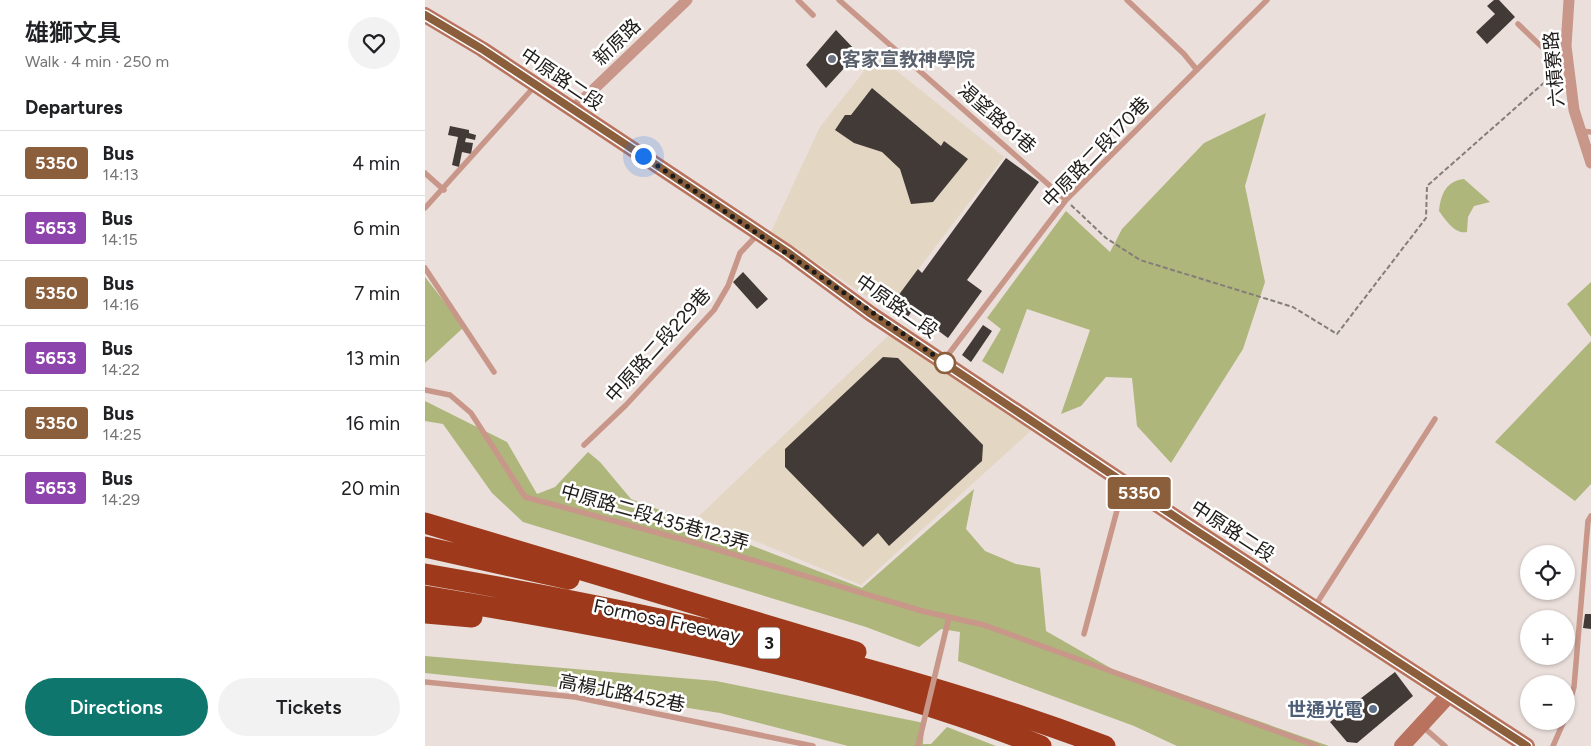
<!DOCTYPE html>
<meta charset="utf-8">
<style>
body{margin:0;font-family:Figtree,"Noto Sans TC",sans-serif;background:#f2f2f2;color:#202124;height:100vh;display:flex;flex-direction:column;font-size:19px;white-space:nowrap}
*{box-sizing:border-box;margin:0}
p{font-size:16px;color:#757577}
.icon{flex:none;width:28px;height:28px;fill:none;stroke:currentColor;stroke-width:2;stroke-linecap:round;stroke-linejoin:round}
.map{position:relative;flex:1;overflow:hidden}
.details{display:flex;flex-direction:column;background:#fff;width:425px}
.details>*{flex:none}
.badge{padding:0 10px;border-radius:4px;font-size:18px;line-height:32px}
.tools{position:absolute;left:1095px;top:545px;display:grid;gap:10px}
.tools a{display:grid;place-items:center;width:55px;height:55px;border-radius:50%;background:#fff;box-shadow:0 1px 4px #0004;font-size:25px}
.you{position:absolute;width:25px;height:25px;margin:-12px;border:4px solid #fff;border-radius:50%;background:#1a73e8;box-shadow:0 0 0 8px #1a73e833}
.map>.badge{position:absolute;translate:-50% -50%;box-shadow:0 0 0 2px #fff}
h2{padding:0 25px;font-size:19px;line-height:45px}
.round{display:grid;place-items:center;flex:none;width:52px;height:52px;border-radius:26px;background:#f2f2f2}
.summary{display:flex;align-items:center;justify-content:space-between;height:85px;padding:0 25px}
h1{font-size:24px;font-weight:600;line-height:38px}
.primary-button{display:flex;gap:10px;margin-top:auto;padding:10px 25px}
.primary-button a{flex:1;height:58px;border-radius:30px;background:#0f766e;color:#fff;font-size:20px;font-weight:600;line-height:58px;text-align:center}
.primary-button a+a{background:#f2f2f2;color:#202124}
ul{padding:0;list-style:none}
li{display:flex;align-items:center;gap:15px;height:65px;padding:0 25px;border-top:1px solid #e0e0e0}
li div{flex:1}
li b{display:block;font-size:19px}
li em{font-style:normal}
li .badge{min-width:55px;font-weight:700;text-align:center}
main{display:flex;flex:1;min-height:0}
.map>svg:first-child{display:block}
.industrial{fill:#e3d6c3}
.forest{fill:#aeb67b}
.building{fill:#423a36}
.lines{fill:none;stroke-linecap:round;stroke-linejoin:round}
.path{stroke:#847d7a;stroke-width:2;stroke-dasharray:5 2.5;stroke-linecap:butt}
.lane{stroke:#c89789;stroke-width:5.5}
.street{stroke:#c89789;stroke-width:11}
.secondary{stroke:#b8725d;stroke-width:16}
.highway{stroke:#9e3a1b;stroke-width:21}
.lane-bridge{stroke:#c89789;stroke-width:5.5}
.line-casing{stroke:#fff;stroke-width:11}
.line{stroke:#8b5e3c;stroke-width:8}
.walk{stroke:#1e1b19;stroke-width:5;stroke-dasharray:0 9}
.worship-dot{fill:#6b7280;stroke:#fff;stroke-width:2}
.stop-dot{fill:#fff;stroke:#8b5e3c;stroke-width:2.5}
.service-dot{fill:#5c6f8a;stroke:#fff;stroke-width:2}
.labels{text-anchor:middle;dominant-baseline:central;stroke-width:5;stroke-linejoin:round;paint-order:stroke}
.shield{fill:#fff;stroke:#625f5e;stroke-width:1}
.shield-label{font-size:18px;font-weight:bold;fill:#1e1b19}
.street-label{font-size:19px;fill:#1e1b19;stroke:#fff}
.worship-label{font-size:19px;font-weight:bold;fill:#5b616d;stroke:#fff;text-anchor:start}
.service-label{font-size:19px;font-weight:bold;fill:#4e5e75;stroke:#fff;text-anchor:end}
</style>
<main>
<section class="details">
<div class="summary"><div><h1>雄獅文具</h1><p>Walk · 4 min · 250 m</p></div><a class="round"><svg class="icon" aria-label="heart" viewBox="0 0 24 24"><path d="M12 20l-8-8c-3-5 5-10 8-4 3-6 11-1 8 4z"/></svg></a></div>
<h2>Departures</h2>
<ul>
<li><span class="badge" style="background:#8b5e3c;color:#fff">5350</span><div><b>Bus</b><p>14:13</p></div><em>4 min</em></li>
<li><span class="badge" style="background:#8e44ad;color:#fff">5653</span><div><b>Bus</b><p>14:15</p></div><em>6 min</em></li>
<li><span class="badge" style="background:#8b5e3c;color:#fff">5350</span><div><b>Bus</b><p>14:16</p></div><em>7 min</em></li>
<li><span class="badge" style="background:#8e44ad;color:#fff">5653</span><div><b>Bus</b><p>14:22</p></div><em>13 min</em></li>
<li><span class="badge" style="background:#8b5e3c;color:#fff">5350</span><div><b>Bus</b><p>14:25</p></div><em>16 min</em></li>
<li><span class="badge" style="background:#8e44ad;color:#fff">5653</span><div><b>Bus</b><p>14:29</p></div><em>20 min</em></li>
</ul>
<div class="primary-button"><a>Directions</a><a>Tickets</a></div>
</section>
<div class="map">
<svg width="1166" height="746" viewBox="0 0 1166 746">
<rect width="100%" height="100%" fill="#eadfdb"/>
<path class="industrial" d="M 452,55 L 579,157 L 462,310 L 346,232 L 395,127 Z
M 464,335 L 609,428 L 436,585 L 273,517 Z"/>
<path class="forest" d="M 841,113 L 820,186 L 840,282 L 818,349 L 746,463 L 712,426 L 707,378 L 681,377 L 656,406 L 636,414 L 665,330 L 602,309 L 578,374 L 557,361 L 576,329 L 562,318 L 641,211 L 685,252 L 697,229 L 779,143 Z
M 1039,179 L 1065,202 L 1049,206 L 1043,217 L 1042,232 C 1030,235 1020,219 1014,211 C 1016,194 1021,181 1039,179 Z
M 0,277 L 39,327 L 0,363 Z
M 1166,282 L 1166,337 L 1142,304 Z
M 1166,341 L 1166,484 L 1150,501 L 1070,442 Z
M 0,401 L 82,442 L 112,494 L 130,487 L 163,452 L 175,462 L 206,499 L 437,588 L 549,489 L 541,529 L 560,551 L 591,564 L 615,568 L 621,631 L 689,670 L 904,746 L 752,746 L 709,726 L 533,661 L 535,632 L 516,629 L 494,647 L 441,627 L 98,522 L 67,493 L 18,424 L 0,421 Z
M 0,656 L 291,681 L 499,723 L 498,744 L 506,744 L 522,727 L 571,746 L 423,746 L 295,713 L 124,686 L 0,673 Z"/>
<path class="building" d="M 1069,0 L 1074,0 L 1090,17 L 1062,44 L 1051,32 L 1070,14 L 1062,6 Z
M 411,30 L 433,53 L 401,88 L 381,65 Z
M 447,88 L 516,146 L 519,141 L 543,159 L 508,202 L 486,204 L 475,169 L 457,152 L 429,143 L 410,130 L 420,115 L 426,115 Z
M 25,126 L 44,130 L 44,133 L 51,135 L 50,140 L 41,138 L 40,142 L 48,143 L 46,154 L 37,152 L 34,167 L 27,165 L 33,137 L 23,135 Z
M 581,158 L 614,182 L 542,280 L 557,291 L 523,338 L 487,311 L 481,320 L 464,308 L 493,269 L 497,273 Z
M 318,272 L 343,299 L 332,309 L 308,282 Z
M 558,325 L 567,331 L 546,362 L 537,355 Z
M 458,357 L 473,358 L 558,445 L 557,461 L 464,546 L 453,533 L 438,547 L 360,467 L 360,449 Z
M 1160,614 L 1166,614 L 1166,629 L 1158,628 Z
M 970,672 L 988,696 L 932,743 L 922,742 L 905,722 Z"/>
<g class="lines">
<path class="path" d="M 646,205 L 681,238 L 715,260 L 868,307 L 912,334 L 1001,218 L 1002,186 L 1130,73 L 1134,74"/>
<path class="lane" d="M 373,0 L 388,15
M 414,0 L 641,200
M 702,0 L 759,54 L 772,70
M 1093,24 L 1143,72
M 1156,131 L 1166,132
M 0,173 L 19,190
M 0,208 L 109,87
M 0,268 L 69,372
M 519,360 L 641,200 L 842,0
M 0,390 L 25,395 L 46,413 L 100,497 L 267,542 L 497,611 L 559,625 L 892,746
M 159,445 L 201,405 L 289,310 L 303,286 L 315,253 L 332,235
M 890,606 L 1010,419
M 659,634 L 699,484
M 0,682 L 150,697 L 388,746
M 1141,715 L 1149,687 L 1163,521 L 1166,516
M 997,726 L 1020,746
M 1128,746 L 1139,721"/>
<path class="street" d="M 1144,0 L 1141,46 L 1149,110 L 1166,163
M 147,110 L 262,0"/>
<path class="secondary" d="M 0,15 L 57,49 L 218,156 L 362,252 L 446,314 L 761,524 L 1102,746
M 977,746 L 1023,696"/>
<path class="highway" d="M 0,523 L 431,652
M 0,547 L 144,579
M 0,574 C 231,614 460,663 680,746
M 0,596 C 208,631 420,668 616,746
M 0,613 L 47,617"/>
<path class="lane-bridge" d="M 493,746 L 524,617"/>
</g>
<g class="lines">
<g class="line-casing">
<path id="line" d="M 0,15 L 57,49 L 218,156 L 362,252 L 446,314 L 761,524 L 1102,746"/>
</g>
<use href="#line" class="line"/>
<path class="walk" d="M 218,156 C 319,224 420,293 520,363"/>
</g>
<circle class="worship-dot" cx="407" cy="59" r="5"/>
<circle class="stop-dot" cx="520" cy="363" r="10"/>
<circle class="service-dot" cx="948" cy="709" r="5"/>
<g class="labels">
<rect class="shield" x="333" y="627.5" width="22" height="31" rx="4"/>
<g class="shield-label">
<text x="344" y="643">3</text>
</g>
<g class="street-label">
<text transform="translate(192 42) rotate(-44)">新原路</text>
<text transform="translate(1129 69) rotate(-95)">六槓寮路</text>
<text transform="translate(137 79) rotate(34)">中原路二段</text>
<text transform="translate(572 118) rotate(41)">渴望路81巷</text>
<text transform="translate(671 152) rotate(-46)">中原路二段170巷</text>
<text transform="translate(472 306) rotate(35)">中原路二段</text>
<text transform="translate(233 345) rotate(-48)">中原路二段229巷</text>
<text transform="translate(230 517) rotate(16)">中原路二段435巷123弄</text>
<text transform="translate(808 531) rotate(33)">中原路二段</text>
<text transform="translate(242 621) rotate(12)">Formosa Freeway</text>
<text transform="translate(197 693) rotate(11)">高楊北路452巷</text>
</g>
<g class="worship-label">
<text x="417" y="59">客家宣教神學院</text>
</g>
<g class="service-label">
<text x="938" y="709">世通光電</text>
</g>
</g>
</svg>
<div class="tools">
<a><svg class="icon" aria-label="locate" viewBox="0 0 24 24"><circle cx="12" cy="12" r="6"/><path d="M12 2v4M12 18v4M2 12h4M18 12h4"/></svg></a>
<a>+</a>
<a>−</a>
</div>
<div class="you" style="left:218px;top:156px"></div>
<b class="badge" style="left:714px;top:493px;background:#8b5e3c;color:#fff">5350</b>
</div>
</main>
